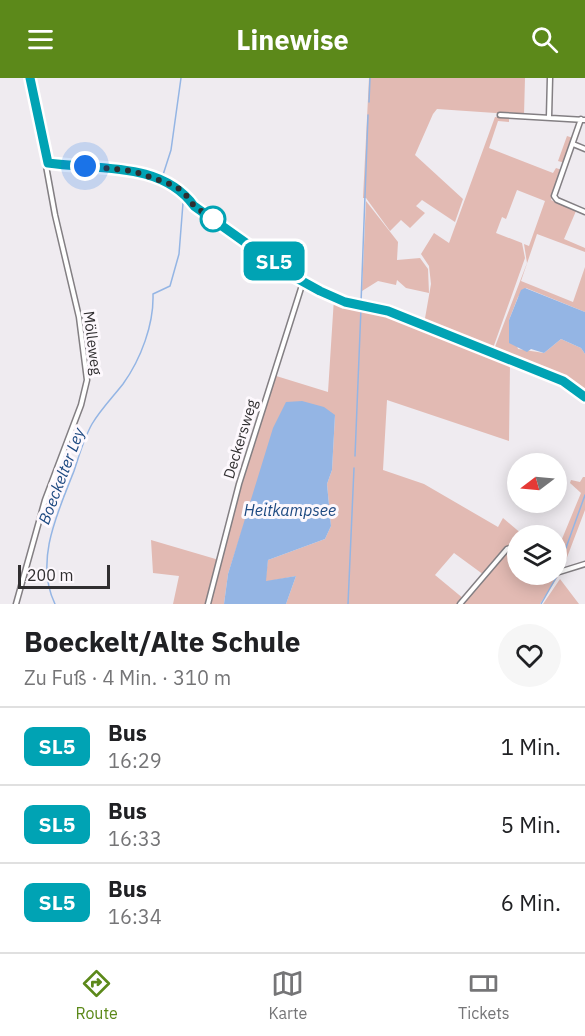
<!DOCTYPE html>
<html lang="de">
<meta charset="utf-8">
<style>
body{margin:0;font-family:"IBM Plex Sans",sans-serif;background:#f6f6f6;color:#202124;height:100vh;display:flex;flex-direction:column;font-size:22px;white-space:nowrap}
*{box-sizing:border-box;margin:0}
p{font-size:20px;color:#757577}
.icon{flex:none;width:33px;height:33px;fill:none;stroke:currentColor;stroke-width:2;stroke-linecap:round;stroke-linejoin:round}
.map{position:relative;height:526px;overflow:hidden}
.side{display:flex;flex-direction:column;background:#fff;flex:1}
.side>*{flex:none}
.badge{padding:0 12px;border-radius:9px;font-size:21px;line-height:39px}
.needle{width:39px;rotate:254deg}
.controls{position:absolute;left:507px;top:375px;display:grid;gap:12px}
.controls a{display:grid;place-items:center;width:60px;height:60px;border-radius:50%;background:#fff;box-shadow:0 3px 15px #0003;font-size:30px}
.scale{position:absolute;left:18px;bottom:15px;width:92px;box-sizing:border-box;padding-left:6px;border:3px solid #302e30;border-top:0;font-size:16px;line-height:21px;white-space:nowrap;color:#302e30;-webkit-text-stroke:4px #fdf8fd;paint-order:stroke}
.you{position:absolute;width:30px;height:30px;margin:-15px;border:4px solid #fff;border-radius:50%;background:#1a73e8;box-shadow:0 0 0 9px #1a73e833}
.map>.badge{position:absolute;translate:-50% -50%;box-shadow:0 0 0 3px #fff}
.round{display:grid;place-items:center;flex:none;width:63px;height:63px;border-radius:32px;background:#f6f6f6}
.summary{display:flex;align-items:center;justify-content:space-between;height:102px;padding:0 24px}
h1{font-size:28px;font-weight:700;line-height:45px}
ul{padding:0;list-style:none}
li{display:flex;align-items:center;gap:18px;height:78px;padding:0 24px;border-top:2px solid #e0e0e0}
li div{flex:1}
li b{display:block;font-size:22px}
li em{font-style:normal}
li .badge{min-width:66px;font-weight:700;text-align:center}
header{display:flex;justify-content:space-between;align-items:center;height:78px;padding:0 24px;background:#5c891a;color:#fff;font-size:27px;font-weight:700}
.dock{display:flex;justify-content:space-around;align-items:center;height:84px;border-top:2px solid #e0e0e0;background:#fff;font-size:16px;color:#757577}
.dock a{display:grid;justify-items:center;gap:3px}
.dock .on{color:#5c891a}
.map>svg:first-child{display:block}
.green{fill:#e2bab3;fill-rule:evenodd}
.water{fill:#94b5e4}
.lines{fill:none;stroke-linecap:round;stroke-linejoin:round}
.stream{stroke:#94b5e4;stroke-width:1.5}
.minor-casing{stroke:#837f83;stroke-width:7}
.minor{stroke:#fff;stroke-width:4}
.line-casing{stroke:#fff;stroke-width:14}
.line{stroke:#00a3b4;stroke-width:9}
.walk{stroke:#302e30;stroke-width:6;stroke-dasharray:0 10.8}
.stop-dot{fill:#fff;stroke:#00a3b4;stroke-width:3}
.labels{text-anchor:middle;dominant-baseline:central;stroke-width:6;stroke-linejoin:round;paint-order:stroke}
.street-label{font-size:15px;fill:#302e30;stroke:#fdf8fd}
.water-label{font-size:16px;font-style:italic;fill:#1d4981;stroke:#fdf8fd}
</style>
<header><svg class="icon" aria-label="menu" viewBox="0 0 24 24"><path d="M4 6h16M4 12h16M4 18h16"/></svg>Linewise<svg class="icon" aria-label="search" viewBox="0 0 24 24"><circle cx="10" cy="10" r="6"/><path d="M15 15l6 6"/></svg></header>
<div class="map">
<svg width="585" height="526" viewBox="0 0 585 526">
<rect width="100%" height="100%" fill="#efebf0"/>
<path class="green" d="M 369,0 L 525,0 L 524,37 L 437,31 L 433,36 L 415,77 L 463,121 L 455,144 L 422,122 L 416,128 L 425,135 L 410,150 L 401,142 L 390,153 L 366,120 L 363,120 Z
M 495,39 L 509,40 L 509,44 L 498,43 L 489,70 L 553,95 L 556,90 L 562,92 L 551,122 L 576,133 L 564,161 L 585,170 L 585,174 L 537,156 L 521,203 L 573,224 L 585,189 L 585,234 L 526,210 L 518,219 L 509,242 L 518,271 L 544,275 L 561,261 L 581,270 L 585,276 L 585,318 L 567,303 L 493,274 L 527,185 L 524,166 L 529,168 L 545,123 L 517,112 L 506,141 L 502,139 L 496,155 L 522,165 L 525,180 L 492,273 L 424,246 L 431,206 L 429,188 L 421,176 L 434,155 L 449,165 Z
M 567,58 L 573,60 L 565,85 L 558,83 Z
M 366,123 L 398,164 L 397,182 L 420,180 L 428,191 L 429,215 L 406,210 L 397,202 L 396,207 L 378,203 L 362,213 Z
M 334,220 L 359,230 L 386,235 L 510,286 L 509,363 L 387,322 L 383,392 L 424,406 L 498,449 L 503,440 L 523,457 L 518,458 L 517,463 L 516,461 L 501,477 L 508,472 L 517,469 L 518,496 L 559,497 L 540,526 L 286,526 L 296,498 L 265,504 L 268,482 L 325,461 L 331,448 L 327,406 L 332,392 L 335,337 L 249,431 L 228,496 L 224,526 L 173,526 L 179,498 L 153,495 L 151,462 L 219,482 L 273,297 L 328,314 ZM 454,475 L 484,497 L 464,521 L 435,497 Z
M 583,399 L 585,399 L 585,432 L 563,490 L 557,492 L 557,473 L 581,415 L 570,405 L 571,402 L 580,404 Z
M 560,501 L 579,526 L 543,526 Z"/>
<path class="water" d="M 525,210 L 585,234 L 585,276 L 581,270 L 561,261 L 544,275 L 531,271 L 527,274 L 509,265 L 509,242 L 521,212 Z
M 302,323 L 324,329 L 335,337 L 332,392 L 327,406 L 331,448 L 325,461 L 268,482 L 266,503 L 296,498 L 286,526 L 224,526 L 228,496 L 273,350 L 286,324 Z"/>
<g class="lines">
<path class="stream" d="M 369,24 L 370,0
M 162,100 L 171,72 L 181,0
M 361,225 L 368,37
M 355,378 L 361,230
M 558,492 L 585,417
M 55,526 C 34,483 58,434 74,393 C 79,378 84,360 92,346 C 101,331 112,320 123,306 C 141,281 154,246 153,216 L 170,208 L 179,176 L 183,125
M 348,526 L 354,390
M 541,526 L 557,498"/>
<g class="minor-casing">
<path id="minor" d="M 500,37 L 585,42
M 549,39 L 550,0
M 581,41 L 554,118 L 557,122 L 585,134
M 573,66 L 585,71
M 48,85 C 96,91 162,84 194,128 L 291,197 L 320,213 L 345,223 L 388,233 L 563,303 L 585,320
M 556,495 L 585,486
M 16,526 L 45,422 L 81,327 L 87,302 L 79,239 L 55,137 L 30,0
M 208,526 L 239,406 L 303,204
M 460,526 L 507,471 L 518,467"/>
</g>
<use href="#minor" class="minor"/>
</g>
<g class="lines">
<g class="line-casing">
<path id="line" d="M 30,0 L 48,85 C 96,92 162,83 194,128 L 291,197 L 320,213 L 345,224 L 388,233 L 563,303 L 585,319"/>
</g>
<use href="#line" class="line"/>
<path class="walk" d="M 85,88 L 133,93 L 170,106 L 183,113 L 194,128 L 213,141"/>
</g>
<circle class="stop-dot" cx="213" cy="141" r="12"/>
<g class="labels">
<g class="street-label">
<text transform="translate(93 265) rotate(83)">Mölleweg</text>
<text transform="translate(240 361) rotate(-73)">Deckersweg</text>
</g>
<g class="water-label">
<text transform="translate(61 398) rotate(-69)">Boeckelter Ley</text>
<text x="290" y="432">Heitkampsee</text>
</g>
</g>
</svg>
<div class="controls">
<a><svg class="needle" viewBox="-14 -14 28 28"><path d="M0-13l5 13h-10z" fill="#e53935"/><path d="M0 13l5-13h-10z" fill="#757577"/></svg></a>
<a><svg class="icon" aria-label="layers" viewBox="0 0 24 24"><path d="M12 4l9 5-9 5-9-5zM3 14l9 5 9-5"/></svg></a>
</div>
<div class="scale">200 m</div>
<div class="you" style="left:85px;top:88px"></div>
<b class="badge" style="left:274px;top:183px;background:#00a3b4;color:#fff">SL5</b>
</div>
<section class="side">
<div class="summary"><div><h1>Boeckelt/Alte Schule</h1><p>Zu Fuß · 4 Min. · 310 m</p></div><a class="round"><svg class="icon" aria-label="heart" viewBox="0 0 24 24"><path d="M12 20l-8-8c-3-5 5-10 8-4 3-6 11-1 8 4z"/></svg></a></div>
<ul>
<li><span class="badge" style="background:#00a3b4;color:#fff">SL5</span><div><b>Bus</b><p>16:29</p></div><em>1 Min.</em></li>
<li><span class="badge" style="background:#00a3b4;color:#fff">SL5</span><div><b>Bus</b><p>16:33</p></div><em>5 Min.</em></li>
<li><span class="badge" style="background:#00a3b4;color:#fff">SL5</span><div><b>Bus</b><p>16:34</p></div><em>6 Min.</em></li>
</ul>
</section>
<nav class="dock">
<a class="on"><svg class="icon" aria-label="directions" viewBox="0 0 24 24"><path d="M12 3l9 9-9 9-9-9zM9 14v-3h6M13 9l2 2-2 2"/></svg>Route</a>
<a><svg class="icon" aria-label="map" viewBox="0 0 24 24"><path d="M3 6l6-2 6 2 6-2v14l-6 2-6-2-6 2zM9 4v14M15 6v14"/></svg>Karte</a>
<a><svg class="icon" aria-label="tickets" viewBox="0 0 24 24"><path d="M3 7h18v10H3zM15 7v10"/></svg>Tickets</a>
</nav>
